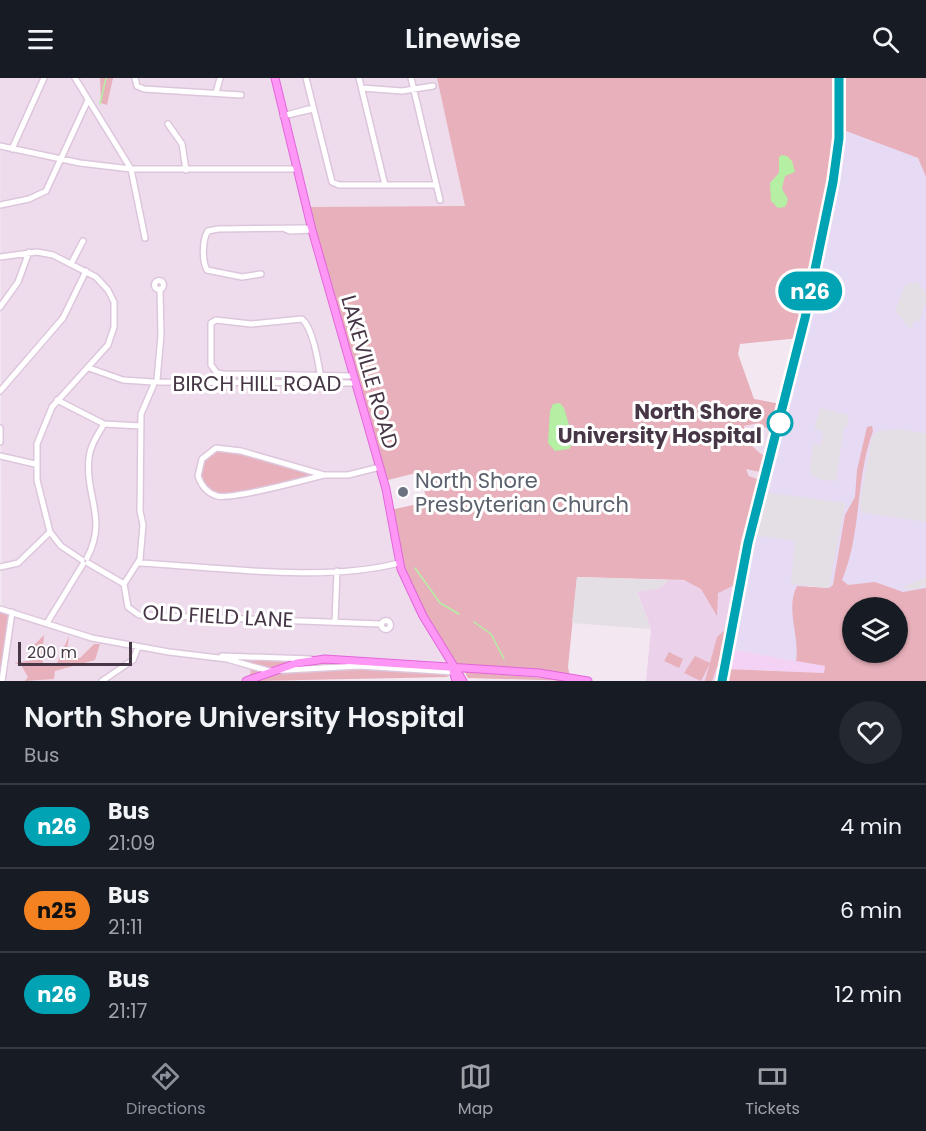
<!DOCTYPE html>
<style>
body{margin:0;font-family:Poppins,sans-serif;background:#242831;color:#f1f3f6;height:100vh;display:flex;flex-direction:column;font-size:22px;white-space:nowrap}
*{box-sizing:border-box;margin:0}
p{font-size:20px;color:#9ea1a6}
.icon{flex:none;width:33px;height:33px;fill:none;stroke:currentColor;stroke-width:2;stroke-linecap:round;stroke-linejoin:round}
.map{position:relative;height:603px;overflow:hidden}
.details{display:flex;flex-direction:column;background:#171b24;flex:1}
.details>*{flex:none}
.badge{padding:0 12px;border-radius:20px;font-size:21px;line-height:39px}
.controls{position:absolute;left:842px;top:519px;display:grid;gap:12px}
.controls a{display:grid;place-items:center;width:66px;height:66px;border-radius:50%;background:#171b24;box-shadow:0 2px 4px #0004;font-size:30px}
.scale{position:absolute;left:18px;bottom:15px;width:114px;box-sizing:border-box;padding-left:6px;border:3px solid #463646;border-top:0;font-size:16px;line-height:21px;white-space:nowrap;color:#463646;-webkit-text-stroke:4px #fff;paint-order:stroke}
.map>.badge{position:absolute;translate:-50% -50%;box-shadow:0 0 0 3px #fff}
.round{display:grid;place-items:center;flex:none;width:63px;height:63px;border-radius:32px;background:#242831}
.head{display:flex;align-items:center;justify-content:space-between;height:102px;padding:0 24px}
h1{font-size:28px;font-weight:600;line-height:45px}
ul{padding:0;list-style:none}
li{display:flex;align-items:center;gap:18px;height:84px;padding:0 24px;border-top:2px solid #363941}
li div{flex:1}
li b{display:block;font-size:22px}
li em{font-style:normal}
li .badge{min-width:66px;font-weight:700;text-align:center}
header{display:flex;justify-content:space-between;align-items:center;height:78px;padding:0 24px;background:#171b24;font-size:27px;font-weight:600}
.tab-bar{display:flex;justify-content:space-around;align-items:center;height:84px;border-top:2px solid #363941;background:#171b24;font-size:16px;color:#9ea1a6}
.tab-bar a{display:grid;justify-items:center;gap:3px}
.tab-bar .current{color:#8c9099}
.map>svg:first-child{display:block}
.residential{fill:#eedced}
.commercial{fill:#f3d2f5}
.education{fill:#ecd1ea}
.medical{fill:#e7daf4}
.green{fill:#e7b0ba;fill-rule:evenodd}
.parking{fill:#e4dfe4}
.water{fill:#b4efa4}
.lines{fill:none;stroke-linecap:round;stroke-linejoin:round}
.stream{stroke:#b4efa4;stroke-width:1.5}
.minor-casing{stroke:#ddc6dc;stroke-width:8}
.major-casing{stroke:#e266d9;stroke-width:9}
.minor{stroke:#fff;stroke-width:5}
.major{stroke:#fd96f4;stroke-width:7}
.line-casing{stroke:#fff;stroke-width:14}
.line{stroke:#00a3b4;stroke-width:9}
.stop-dot{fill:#fff;stroke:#00a3b4;stroke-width:3}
.worship-dot{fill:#6b7280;stroke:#fff;stroke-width:2}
.labels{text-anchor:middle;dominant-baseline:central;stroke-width:6;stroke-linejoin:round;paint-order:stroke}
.street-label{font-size:21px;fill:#463646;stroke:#fff}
.stop-label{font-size:21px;font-weight:bold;fill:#463646;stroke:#fff;text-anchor:end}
.worship-label{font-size:21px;fill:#5b616d;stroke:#fff;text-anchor:start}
</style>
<header><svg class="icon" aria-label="menu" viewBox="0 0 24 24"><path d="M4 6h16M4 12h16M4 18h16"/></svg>Linewise<svg class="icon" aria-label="search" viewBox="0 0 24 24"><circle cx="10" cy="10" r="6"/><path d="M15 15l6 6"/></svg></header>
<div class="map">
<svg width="926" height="603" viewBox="0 0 926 603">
<rect width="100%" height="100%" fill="#f3e7f2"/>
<path class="residential" d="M 0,0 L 437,0 L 465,128 L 306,129 L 389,426 L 452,589 L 248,587 L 251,594 L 246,603 L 2,603 Z
M 779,336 L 764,408 L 749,397 L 743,386 L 762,376 L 756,373 L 747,359 L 744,348 L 759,345 L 766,350 Z"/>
<path class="commercial" d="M 729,571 L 825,588 L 824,595 L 725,591 Z"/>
<path class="education" d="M 668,502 L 741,504 L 722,603 L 646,603 L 651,551 L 637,513 L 660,510 Z"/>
<path class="medical" d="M 838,50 L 918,80 L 926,99 L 926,513 L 911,517 L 808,508 L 796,583 L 730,571 L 751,457 L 763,422 L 762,414 L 787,322 Z"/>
<path class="green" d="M 100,0 L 113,0 L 107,27 L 101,25 Z
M 437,0 L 926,0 L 926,99 L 918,80 L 838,50 L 800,260 L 740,266 L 738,276 L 754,321 L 781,326 L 773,351 L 766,350 L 759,345 L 744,348 C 745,360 754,373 765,378 L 766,382 L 760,394 L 746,391 L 749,398 L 757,401 L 761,407 L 754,421 L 751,457 L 741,504 L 718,515 L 717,538 L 701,511 L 684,502 L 577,499 L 568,589 L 570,599 L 452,589 L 405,503 L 390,432 L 427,424 L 420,394 L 384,403 L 306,129 L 465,128 Z
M 872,348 L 873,353 C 855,401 862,455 842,502 L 848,507 L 875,504 L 903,514 L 926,510 L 926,603 L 722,603 L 725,591 L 824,595 L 825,588 L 796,583 C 800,558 785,531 797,508 L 829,510 L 833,507 L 845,437 L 855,419 L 857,392 L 867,349 ZM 852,530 L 897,530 L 897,574 L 852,574 Z
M 220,369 L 324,397 L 221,419 L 203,409 C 196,385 200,382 220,369 Z
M 0,531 L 12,534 L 0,603 Z
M 725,552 L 726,563 L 712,603 L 705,603 L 717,559 Z
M 44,557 L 42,582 L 45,588 L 53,588 L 57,585 L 69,558 L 66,579 L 80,580 L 94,566 L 100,566 L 95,582 L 55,593 L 54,601 L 25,603 L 28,599 L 21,587 L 14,585 L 40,581 L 32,569 Z
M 669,574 L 683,581 L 679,590 L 664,583 Z
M 228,578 L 334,581 L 359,588 L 272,593 L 247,602 L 251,594 L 248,587 Z
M 695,578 L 710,585 L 701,603 L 684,595 Z
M 365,590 L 443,595 L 449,599 L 251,603 L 275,596 Z
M 464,593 L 576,603 L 468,600 Z"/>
<path class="parking" d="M 917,204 L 926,215 L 926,222 L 919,244 L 915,242 L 911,251 L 895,233 L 905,207 Z
M 820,330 L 849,337 L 847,349 L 844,349 L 836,403 L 822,402 L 810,396 L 813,366 L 821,367 L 823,353 L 814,351 Z
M 901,351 L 926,356 L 926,444 L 861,434 L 860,422 L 872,359 L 878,353 Z
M 763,414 L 845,425 L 829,510 L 791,506 L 795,463 L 751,457 L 763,422 Z
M 577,499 L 668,502 L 660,510 L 637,514 L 651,551 L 572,545 Z
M 926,499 L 926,508 L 911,512 L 901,510 Z"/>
<path class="water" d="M 782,77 L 787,78 L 792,83 L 795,94 L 785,98 L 782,110 C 785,119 791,119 785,129 L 778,130 L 771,123 L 770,105 L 779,95 L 779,79 Z
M 560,325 L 564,330 L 574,364 L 569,371 L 555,373 L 548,365 L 550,333 L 553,326 Z"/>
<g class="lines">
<path class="stream" d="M 100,26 L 106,0
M 415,490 L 440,525 L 459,536
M 474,544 L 491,556 L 504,581"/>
<g class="minor-casing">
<path id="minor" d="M 75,0 L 131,91 L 145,160
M 135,0 L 137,8 L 144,11 L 241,17
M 306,0 L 332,104 L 339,107 L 436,107
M 359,0 L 385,107
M 411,0 L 440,122
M 362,10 L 402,13 L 433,8
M 216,15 L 220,0
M 308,31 L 313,31 L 283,38 Z
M 168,46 L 182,66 L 186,92
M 0,68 L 80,85 L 131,91 L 296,91
M 12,71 L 44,0
M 0,127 L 29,121 L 46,113 L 88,22
M 0,179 L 37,174 L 53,177 L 96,199 L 108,212 L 114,224 L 114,249 L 108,267 L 52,329 L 37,366 L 37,402 L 50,454 L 61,468 L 82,482
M 71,186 L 83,163
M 261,196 L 242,199 L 207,192 C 202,183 202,162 208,153 L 218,151 L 306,150 L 312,152 L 290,153 L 285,151
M154.5 207a4.5 4.5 0 1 1 9 0a4.5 4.5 0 1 1-9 0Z
M 0,229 L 18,204 L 29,174
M 89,290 L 123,302 L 153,304
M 157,302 L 161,257 L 160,211
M 158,304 L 355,305
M 322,306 C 319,290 314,251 302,241 L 251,246 L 216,242 L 211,245 L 211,287 L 217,295 L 223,296 C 266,296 310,297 353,298
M 0,313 L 63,240 L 86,193
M 57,322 L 104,346 L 141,348
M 0,350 L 0,364
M 216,370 L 241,373 L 324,397 C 304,402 232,422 217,418 C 207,415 201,407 198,398 L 202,381 Z
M 0,378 L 35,386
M 324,397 L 348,397 L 380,389
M 140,433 L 143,447 L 140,481 L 124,506 L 128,529 L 139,537 L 381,546
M 140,434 L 141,336 L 154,306
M 87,480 C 108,440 85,420 89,380 C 90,368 98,356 104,346
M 88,485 L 124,506
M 139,485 C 219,489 321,505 399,485
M 0,489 L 18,485 L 50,454
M 0,531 L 92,560 L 169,574 L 227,581 L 269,593 L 359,588 L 455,594
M381.5 547a4.5 4.5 0 1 1 9 0a4.5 4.5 0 1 1-9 0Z
M 335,543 L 337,493
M 47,545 L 83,486
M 222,578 L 311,581
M 2,603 L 12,534
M 102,603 L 133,582 L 138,569"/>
</g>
<g class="major-casing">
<path id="major" d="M 275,0 L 312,152 L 386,411 L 401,491 L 423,538 L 463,603
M 452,589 L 456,603
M 246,603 L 297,585 L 325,581 L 539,595 L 588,603
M 722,603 L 745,479 L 804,244 L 833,104 L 839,60 L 839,0"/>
</g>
<use href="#minor" class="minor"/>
<use href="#major" class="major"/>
</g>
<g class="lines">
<g class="line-casing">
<path id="line" d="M 722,603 L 748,465 L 805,240 L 833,104 L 839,60 L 839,0"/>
</g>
<use href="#line" class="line"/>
</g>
<circle class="stop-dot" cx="780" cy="345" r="12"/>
<circle class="worship-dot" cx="403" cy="414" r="6"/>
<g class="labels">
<g class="street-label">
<text transform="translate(370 294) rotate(74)">LAKEVILLE ROAD</text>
<text x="257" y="305">BIRCH HILL ROAD</text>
<text transform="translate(218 538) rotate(3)">OLD FIELD LANE</text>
</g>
<g class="stop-label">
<text x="762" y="333">North Shore<tspan x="762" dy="24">University Hospital</tspan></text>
</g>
<g class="worship-label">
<text x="415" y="402">North Shore<tspan x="415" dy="24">Presbyterian Church</tspan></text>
</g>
</g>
</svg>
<div class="controls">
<a><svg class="icon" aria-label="layers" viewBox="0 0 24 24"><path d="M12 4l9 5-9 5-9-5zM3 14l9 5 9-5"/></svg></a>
</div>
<div class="scale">200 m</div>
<b class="badge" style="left:810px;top:213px;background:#00a3b4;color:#fff">n26</b>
</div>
<section class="details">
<div class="head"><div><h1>North Shore University Hospital</h1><p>Bus</p></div><a class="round"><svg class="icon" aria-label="heart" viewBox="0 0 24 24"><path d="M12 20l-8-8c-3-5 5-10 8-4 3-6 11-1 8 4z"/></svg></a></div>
<ul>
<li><span class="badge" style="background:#00a3b4;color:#fff">n26</span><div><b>Bus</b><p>21:09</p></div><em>4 min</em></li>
<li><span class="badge" style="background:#f58220;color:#111">n25</span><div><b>Bus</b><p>21:11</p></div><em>6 min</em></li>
<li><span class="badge" style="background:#00a3b4;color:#fff">n26</span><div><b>Bus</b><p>21:17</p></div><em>12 min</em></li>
</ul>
</section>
<nav class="tab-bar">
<a class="current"><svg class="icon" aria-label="directions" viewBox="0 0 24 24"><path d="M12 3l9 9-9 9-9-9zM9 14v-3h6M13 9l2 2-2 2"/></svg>Directions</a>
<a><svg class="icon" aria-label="map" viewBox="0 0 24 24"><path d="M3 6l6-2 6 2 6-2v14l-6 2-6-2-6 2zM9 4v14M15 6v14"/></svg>Map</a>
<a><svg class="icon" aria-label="tickets" viewBox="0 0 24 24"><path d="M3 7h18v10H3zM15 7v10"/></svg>Tickets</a>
</nav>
